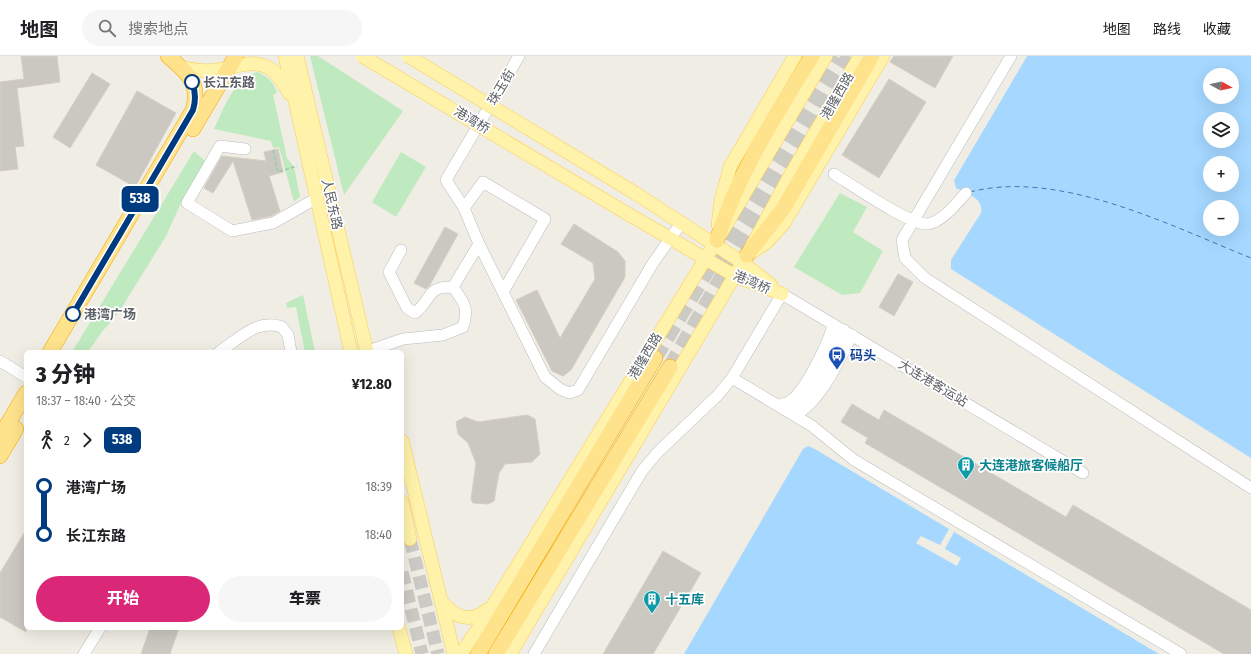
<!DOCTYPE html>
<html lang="zh">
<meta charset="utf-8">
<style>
body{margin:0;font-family:"Fira Sans Condensed","Noto Sans SC",sans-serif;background:#f6f6f6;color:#202124;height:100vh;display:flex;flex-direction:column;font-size:15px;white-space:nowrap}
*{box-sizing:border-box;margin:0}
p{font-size:13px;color:#757577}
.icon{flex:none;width:22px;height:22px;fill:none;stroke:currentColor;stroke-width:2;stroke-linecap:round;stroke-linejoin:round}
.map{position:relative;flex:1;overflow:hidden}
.sheet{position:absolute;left:24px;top:294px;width:380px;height:280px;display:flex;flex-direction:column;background:#fff;border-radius:6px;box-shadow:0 4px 16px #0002}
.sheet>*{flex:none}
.badge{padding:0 8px;border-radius:6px;font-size:14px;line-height:26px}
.needle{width:26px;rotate:98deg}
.buttons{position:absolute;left:1203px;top:12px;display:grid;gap:8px}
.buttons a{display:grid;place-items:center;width:36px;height:36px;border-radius:50%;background:#fff;box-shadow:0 4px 16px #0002;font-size:20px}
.map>.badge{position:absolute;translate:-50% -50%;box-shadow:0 0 0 2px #fff}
.legs{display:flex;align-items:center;gap:6px;height:44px;padding:0 12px;font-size:13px}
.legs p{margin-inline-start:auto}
.headline{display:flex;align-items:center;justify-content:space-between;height:68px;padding:0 12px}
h1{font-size:22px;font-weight:800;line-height:30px}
.primary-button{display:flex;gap:8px;margin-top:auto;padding:8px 12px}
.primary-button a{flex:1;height:46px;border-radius:24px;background:#db2777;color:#fff;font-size:16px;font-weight:800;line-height:46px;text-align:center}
.primary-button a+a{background:#f6f6f6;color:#202124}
ul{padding:0 12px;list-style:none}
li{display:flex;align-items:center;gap:14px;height:48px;font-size:15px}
li i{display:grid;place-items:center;width:6px;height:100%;margin:0 5px;background:currentColor}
li i::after{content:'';width:10px;height:10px;margin:-5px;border:3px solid;border-radius:50%;background:#fff}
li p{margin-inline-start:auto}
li:first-child i{background:linear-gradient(#0000 50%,currentColor 0)}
li:last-child i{background:linear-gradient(currentColor 50%,#0000 0)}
header{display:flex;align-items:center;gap:24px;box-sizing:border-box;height:56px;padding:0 20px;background:#fff;border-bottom:1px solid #e0e0e0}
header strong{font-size:19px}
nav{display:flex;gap:22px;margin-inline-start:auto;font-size:14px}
.search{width:280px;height:36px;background:#f6f6f6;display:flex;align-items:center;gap:10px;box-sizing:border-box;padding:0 14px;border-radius:22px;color:#757577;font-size:15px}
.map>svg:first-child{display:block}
.green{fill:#bfeabf}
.water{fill:#a5d7ff;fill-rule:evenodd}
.pier{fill:#f0ede4}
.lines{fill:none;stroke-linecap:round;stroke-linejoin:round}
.ferry{stroke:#3878bb;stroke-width:1;stroke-dasharray:5 4;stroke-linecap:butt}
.building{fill:#cbc8c1;stroke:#d5cfc2}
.major-tunnel{stroke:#cbcac4;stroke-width:13;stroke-dasharray:13 6;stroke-linecap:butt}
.highway-tunnel{stroke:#cbcac4;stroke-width:15;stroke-dasharray:15 8;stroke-linecap:butt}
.minor-casing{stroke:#b9bcc1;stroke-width:12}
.major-casing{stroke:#fece4f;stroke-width:14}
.highway-casing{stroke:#f4a900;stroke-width:16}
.path{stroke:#96cca6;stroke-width:1.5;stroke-dasharray:4 2;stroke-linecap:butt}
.minor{stroke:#fff;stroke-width:11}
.major{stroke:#fff2aa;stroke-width:13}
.highway{stroke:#ffe28c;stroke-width:15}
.major-bridge-casing{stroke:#fece4f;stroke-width:14;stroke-linecap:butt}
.major-bridge{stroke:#fff2aa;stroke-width:13}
.line-1-casing{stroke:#fff;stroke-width:9}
.line-1{stroke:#003b80;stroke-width:6}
.stop-1-dot{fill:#fff;stroke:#003b80;stroke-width:2}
.labels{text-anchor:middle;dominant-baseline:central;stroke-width:3.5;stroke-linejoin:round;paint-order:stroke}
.stop-label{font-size:13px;font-weight:bold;fill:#5c6066;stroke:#fff;text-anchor:start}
.street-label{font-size:13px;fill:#5c6066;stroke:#fff}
.transit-label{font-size:13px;font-weight:bold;fill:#164399;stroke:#fff;text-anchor:start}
.culture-label{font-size:13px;font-weight:bold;fill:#0d838f;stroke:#fff;text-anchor:start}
</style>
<header>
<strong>地图</strong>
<div class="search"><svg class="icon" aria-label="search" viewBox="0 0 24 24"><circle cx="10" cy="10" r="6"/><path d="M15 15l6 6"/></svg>搜索地点</div>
<nav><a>地图</a><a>路线</a><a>收藏</a></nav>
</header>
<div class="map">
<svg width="1251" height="598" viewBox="0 0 1251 598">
<rect width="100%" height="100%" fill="#f0ede4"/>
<path class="green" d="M 310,0 L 318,0 L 403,55 L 344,139 Z
M 257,16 C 268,20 273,26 277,36 L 273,39 L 287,102 L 294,111 L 300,140 L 294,146 L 279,91 L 273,92 L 271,85 L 214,73 C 225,51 232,25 257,16 Z
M 194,95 L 206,106 L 185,138 L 166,180 L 119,256 L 101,277 L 88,296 L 72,296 Z
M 401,96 L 426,111 L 396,161 L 372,146 Z
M 840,137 L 867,151 L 853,176 L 883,195 L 860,237 L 842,239 L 794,211 Z
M 303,239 L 315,296 L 305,296 L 296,251 L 287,252 L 286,247 Z"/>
<path class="water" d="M 1027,0 L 1251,0 L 1251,402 L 951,213 L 951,204 L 981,157 C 984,142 967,138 956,132 L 954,124 ZM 1210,19 L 1232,19 L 1232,41 L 1210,41 ZM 1210,63 L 1232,63 L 1232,85 L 1210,85 ZM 1210,107 L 1232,107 L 1232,129 L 1210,129 ZM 1210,151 L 1232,151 L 1232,173 L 1210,173 Z
M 808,390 L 813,392 L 1159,598 L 684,598 L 803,393 Z"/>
<path class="pier" d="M 1025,0 L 1027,0 L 954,124 L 952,123 Z
M 949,473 L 954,476 L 945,493 L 961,502 L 957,510 L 916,487 L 921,480 L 940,489 Z"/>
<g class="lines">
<path class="ferry" d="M 970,136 C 1059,113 1169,169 1251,202"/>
</g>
<path class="building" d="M 21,0 L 57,0 L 60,26 L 17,32 L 24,90 L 15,91 L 18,113 L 0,115 L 0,26 L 24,23 Z
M 894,0 L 953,0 L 935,32 L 890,6 Z
M 92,17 L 110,28 L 70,92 L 53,81 Z
M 889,23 L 926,46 L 879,122 L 842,99 Z
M 137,35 L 176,57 L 135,131 L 96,109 Z
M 278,93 L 283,116 L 269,120 L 280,155 L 271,160 L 252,164 L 233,105 L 213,137 L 204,132 L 222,100 L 266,105 L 264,96 Z
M 574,168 L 618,196 L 625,205 L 625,221 L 571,314 L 563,320 L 552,315 L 516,244 L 537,234 L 560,282 L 595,223 L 593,207 L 561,188 Z
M 445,171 L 458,178 L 430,229 L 426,233 L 414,227 Z
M 898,218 L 913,226 L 894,260 L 879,251 Z
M 852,348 L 879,364 L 884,354 L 1066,461 L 1073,449 L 1251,554 L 1251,598 L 1224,598 L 865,387 L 868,382 L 841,366 Z
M 527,359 L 535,363 L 540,398 L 532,406 L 505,408 L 499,417 L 494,445 L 488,448 L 473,447 L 471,443 L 476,407 L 468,387 L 458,378 L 456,366 L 465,361 L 478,366 Z
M 26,474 L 26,576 L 0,561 L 0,517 Z
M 663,495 L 701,517 L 653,598 L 603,598 Z
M 150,572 L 179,572 L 170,598 L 141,598 Z"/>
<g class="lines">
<path class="major-tunnel" d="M 410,483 L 438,598
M 402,516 L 422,598"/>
<path class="highway-tunnel" d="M 655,302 L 836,0
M 670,311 L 849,0"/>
<g class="minor-casing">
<path id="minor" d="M 519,0 L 446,124 L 464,152 L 479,188 L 545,321 L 560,333 L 569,337 L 578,334 L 653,207 L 682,166
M 1011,0 L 902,184 L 905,202 L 925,222 L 1251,432
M 245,93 L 220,90 L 187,147 L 232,175 L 273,167 L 317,142
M 834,118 C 852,129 911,170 928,168 C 942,166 957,147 966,137
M 464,152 L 483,126 L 545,163 L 503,236
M 401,194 L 389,216 L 407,252 L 415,257 C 432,244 426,230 453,231
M 374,293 L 403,283 L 443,279 L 463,271 C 469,251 464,247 453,231 L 479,188
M 219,296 C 239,283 257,262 282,271 L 288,279 L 291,296
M 0,305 L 26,321
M 732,322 L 812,370 L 854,404 L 1181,598
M 778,349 C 784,348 790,347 794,342 C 807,330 830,285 833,268
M 791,352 C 814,339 833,297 844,274
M 799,357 C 823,341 839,304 852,279
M 84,598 L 100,572
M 534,598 L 642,415 L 658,396 L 717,340 L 732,322 L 782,238 L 1083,417"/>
</g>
<g class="major-casing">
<path id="major" d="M 285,0 L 351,296
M 297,0 L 367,296
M 180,11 C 193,14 204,16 217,14 C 234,12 252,2 269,12 C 278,17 284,29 290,38
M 635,137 L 743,207 L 771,229
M 623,155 L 735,220 L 782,238
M 718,169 L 721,145 L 730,111 L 795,0
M 754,195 L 767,186 L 784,167 L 883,0
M 402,385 L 454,598
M 402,446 L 410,483
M 441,545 C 455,562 471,568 488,553
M 399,572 L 406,598
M 461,598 L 494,548 L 717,184 L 826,0
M 510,598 L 747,199 L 788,123 L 860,0"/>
</g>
<g class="highway-casing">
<path id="highway" d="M 193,73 L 236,0
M 717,184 C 738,117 775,60 812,0
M 747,199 L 783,153 L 872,0
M 50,296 L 193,54 C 201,26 187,17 168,0
M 0,381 L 26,337
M 0,400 L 16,373
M 478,598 L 655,302
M 496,598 L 670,311"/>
</g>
<path class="path" d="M 273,94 L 278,116 L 297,110"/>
<use href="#minor" class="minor"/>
<use href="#major" class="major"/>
<use href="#highway" class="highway"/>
<g class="major-bridge-casing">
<path id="major-bridge" d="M 362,0 L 623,155
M 408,0 L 635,137"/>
</g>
<use href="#major-bridge" class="major-bridge"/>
</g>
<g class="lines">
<g class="line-1-casing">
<path id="line-1" d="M 73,258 L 193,54 C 196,44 196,36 192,26"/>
</g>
<use href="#line-1" class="line-1"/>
</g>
<defs>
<g id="bus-pin" transform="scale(0.9)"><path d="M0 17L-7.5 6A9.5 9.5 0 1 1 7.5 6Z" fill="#1a4fb4" stroke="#fff"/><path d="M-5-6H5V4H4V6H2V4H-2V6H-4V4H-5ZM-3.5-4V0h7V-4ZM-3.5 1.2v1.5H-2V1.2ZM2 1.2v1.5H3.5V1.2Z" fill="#fff"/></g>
<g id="building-pin" transform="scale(0.9)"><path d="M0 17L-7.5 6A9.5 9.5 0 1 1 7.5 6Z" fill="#0f9aa8" stroke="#fff"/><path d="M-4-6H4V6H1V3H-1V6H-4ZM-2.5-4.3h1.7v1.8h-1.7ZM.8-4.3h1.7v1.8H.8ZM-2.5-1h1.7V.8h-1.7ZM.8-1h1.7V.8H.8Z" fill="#fff"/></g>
</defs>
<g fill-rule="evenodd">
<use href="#bus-pin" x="837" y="299"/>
<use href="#building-pin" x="966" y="409"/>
<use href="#building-pin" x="652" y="543"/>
</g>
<g class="stop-1-dot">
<circle cx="192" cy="26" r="7"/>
<circle cx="73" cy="258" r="7"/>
</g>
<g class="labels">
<g class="stop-label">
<text x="203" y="26">长江东路</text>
<text x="84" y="258">港湾广场</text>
</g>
<g class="street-label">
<text transform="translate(501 31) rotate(-59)">珠玉街</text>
<text transform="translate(837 40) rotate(-60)">港隆西路</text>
<text transform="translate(472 64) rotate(31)">港湾桥</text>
<text transform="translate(332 148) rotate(77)">人民东路</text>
<text transform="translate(752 226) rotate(23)">港湾桥</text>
<text transform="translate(645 300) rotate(-59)">港隆西路</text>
<text transform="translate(933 327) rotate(31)">大连港客运站</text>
</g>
<g class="transit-label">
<text x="850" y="299">码头</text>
</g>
<g class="culture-label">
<text x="979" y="409">大连港旅客候船厅</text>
<text x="665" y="543">十五库</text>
</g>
</g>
</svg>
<div class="buttons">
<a><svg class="needle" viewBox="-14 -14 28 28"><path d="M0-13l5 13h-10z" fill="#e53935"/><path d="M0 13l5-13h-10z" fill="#757577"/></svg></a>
<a><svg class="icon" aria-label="layers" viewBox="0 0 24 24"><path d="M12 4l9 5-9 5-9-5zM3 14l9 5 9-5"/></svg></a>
<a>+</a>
<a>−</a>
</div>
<b class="badge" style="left:140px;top:143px;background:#003b80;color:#fff">538</b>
<section class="sheet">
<div class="headline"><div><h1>3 分钟</h1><p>18:37 – 18:40 · 公交</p></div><b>¥12.80</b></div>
<div class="legs"><svg class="icon" aria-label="walk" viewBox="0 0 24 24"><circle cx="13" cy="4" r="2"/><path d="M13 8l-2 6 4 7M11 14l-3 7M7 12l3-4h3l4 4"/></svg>2<svg class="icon" aria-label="forward" viewBox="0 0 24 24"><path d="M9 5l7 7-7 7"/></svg><b class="badge" style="background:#003b80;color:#fff">538</b></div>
<ul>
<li><i style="color:#003b80"></i><b>港湾广场</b><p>18:39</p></li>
<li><i style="color:#003b80"></i><b>长江东路</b><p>18:40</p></li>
</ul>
<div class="primary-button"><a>开始</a><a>车票</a></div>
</section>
</div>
